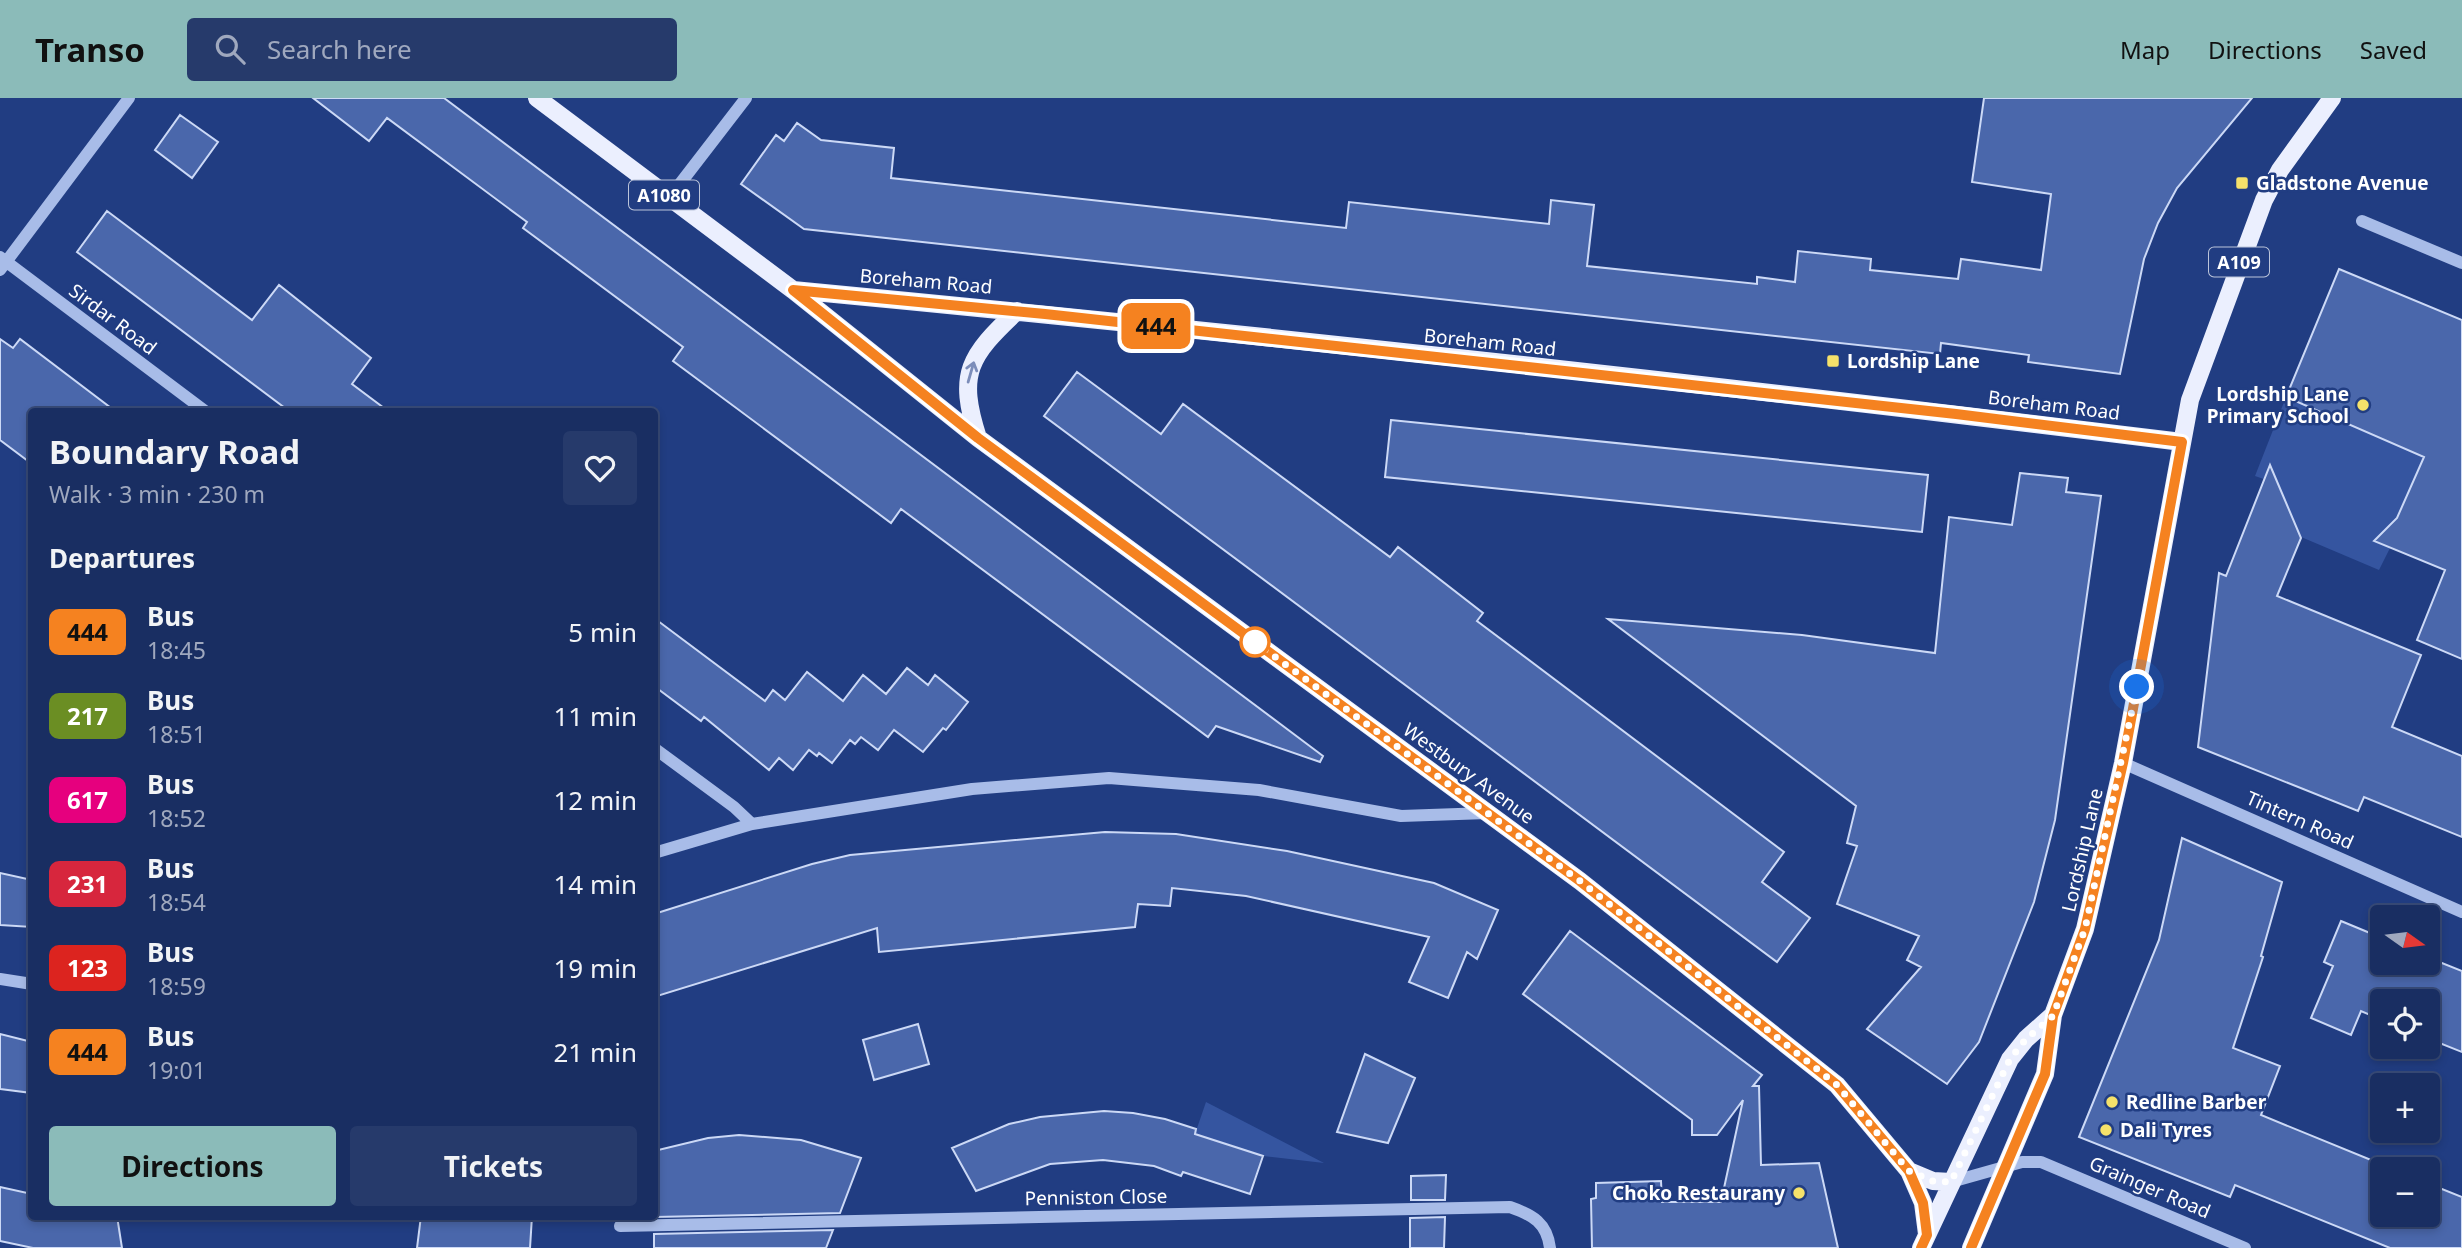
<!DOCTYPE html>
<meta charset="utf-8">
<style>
body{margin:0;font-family:"Noto Sans",sans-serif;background:#263a6b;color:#f1f3f6;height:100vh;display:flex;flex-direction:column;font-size:26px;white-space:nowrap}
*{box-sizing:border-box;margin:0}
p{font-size:23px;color:#9fa8be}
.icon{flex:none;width:38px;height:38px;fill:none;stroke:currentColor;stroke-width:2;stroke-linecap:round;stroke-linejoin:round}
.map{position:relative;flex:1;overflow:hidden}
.drawer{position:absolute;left:28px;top:310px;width:630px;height:812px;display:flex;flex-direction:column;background:#192e62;border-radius:7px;box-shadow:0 4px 10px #0003,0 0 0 2px #374a77}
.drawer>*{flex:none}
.badge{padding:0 14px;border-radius:10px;font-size:24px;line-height:46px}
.needle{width:46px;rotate:104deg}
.fabs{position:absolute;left:2370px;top:807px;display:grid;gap:14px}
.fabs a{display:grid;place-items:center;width:70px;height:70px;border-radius:7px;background:#192e62;box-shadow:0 4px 10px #0003,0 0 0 2px #374a77;font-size:35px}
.you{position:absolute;width:35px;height:35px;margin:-18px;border:5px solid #fff;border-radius:50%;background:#1a73e8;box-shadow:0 0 0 10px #1a73e833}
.map>.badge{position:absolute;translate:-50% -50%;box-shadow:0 0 0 4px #fff}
h2{padding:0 21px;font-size:26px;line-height:63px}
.round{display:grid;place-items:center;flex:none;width:74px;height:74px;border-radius:7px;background:#263a6b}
.overview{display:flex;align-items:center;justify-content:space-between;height:119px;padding:0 21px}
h1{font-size:33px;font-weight:700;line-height:52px}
.cta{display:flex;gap:14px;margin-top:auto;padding:14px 21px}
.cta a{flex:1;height:80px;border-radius:7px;background:#8bbbb9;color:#111;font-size:28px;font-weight:700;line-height:80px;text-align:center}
.cta a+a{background:#263a6b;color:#f1f3f6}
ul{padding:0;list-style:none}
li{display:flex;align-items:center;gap:21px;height:84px;padding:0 21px}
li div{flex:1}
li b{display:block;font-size:26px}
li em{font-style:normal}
li .badge{min-width:77px;font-weight:700;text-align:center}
header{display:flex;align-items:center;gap:42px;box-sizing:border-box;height:98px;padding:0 35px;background:#8bbbb9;color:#111}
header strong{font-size:33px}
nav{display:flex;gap:38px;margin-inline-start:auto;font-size:24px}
.search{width:490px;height:63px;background:#263a6b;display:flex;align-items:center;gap:18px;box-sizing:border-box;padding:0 24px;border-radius:7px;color:#9fa8be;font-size:26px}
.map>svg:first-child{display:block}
.green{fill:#3555a0}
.building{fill:#4a67ab;stroke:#ccd9f6;stroke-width:2}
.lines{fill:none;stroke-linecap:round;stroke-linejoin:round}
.minor{stroke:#a8bce8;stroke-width:12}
.major{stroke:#ebeffe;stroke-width:18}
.oneway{stroke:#7c8dba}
.line-casing{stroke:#fff;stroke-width:16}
.line{stroke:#f58220;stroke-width:10}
.walk{stroke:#fff;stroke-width:7;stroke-dasharray:0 12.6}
.poi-dot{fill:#f5e16a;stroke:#213d82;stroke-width:2.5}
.stop-dot{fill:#fff;stroke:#f58220;stroke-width:3.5}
.labels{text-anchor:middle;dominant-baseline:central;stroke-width:5;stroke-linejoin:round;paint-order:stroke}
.shield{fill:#213d82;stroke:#bcc5da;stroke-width:2}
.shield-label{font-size:18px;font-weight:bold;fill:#fff}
.poi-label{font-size:19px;font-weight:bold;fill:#fff;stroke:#213d82;text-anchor:start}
.street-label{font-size:19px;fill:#fff;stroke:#213d82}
</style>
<header>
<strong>Transo</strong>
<div class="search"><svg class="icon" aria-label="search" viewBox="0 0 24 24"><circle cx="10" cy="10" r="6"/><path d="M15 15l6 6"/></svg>Search here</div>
<nav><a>Map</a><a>Directions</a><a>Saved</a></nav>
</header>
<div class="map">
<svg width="2462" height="1150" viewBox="0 0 2462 1150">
<rect width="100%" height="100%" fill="#213d82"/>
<path class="green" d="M 2286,299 L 2424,359 L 2397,420 L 2381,436 L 2390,450 L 2379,472 L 2287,433 L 2278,386 L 2255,378 Z
M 1206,1004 L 1324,1065 L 1263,1058 L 1195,1036 Z"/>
<path class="building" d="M 313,0 L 444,0 L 1323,658 L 1320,664 L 1216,628 L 1208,639 L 901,411 L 891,425 L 673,263 L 683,249 L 523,130 L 527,124 L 387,20 L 369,43 Z
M 1984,0 L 2252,0 L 2177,90 L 2158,125 L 2144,161 L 2120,276 L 2028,264 L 2029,257 L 1941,245 L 1940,256 L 804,131 L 741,86 L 776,37 L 784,43 L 797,25 L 821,42 L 894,50 L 891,80 L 1346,130 L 1349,104 L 1549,126 L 1551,102 L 1594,107 L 1587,168 L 1757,186 L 1757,179 L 1795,184 L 1798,153 L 1871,161 L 1870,172 L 1958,181 L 1961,161 L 2041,172 L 2051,96 L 1972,84 Z
M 180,17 L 218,44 L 192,80 L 155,52 Z
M 107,113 L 252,222 L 279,187 L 371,260 L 352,286 L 388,313 L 289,313 L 77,154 Z
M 2339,171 L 2462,222 L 2462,561 L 2417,542 L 2445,472 L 2374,443 L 2397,420 L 2424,359 L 2286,299 Z
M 0,241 L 13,250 L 20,241 L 115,313 L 32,313 L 32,366 L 0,342 Z
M 1077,274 L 1161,336 L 1183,306 L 1390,459 L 1398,449 L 1483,515 L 1477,523 L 1784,754 L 1762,784 L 1810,820 L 1777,864 L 1044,318 Z
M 1391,322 L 1928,377 L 1922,434 L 1385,379 Z
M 2270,367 L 2301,440 L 2277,498 L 2421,557 L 2392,629 L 2462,658 L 2462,739 L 2364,699 L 2358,713 L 2198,649 L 2219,475 L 2226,478 Z
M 2020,375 L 2068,380 L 2066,394 L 2101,398 L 2055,722 L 2034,804 L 1979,944 L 1947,986 L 1867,931 L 1921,869 L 1907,862 L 1919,838 L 1837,806 L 1857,748 L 1847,745 L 1856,708 L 1608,521 L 1802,537 L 1935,555 L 1949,419 L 2012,427 Z
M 654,520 L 765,603 L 773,592 L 785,602 L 807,574 L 843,603 L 863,577 L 886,596 L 907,570 L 928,587 L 935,577 L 968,604 L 946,632 L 943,630 L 923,654 L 894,632 L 878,652 L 861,639 L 855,646 L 850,642 L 832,665 L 819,655 L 817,658 L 809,652 L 793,672 L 779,660 L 769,672 L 704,619 L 701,623 L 654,588 Z
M 1105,734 L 1176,736 L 1287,753 L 1434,785 L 1498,812 L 1477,861 L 1467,854 L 1448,900 L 1409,884 L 1429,839 L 1246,798 L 1172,790 L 1170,808 L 1138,806 L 1135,829 L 879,854 L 877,830 L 654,899 L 654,816 L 812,766 L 850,757 Z
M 2182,740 L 2282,784 L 2261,858 L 2263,859 L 2233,950 L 2280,968 L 2261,1017 L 2393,1071 L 2382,1071 L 2382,1116 L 2427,1116 L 2427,1085 L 2462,1099 L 2462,1150 L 2390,1150 L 2235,1087 L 2230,1099 L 2079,1039 L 2159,842 Z
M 0,775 L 32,782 L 32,829 L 0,827 Z
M 2341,823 L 2382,840 L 2382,864 L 2427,864 L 2427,859 L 2462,873 L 2462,954 L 2427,940 L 2427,903 L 2382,903 L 2382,922 L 2361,913 L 2351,937 L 2311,920 L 2333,868 L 2324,864 Z
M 1570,833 L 1762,977 L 1753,988 L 1759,988 L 1761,1067 L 1819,1065 L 1838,1150 L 1592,1150 L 1591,1101 L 1596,1100 L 1596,1085 L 1661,1083 L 1662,1104 L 1721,1104 L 1743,1002 L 1717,1037 L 1692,1037 L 1692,1022 L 1523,896 Z
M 918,926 L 929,966 L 874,982 L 863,942 Z
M 0,936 L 32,944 L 32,995 L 0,991 Z
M 1365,956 L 1415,980 L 1388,1045 L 1337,1034 Z
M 1104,1013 L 1133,1015 L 1165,1021 L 1196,1031 L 1195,1036 L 1263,1058 L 1250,1096 L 1183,1074 L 1181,1078 L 1154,1068 L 1103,1062 L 1050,1066 L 976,1093 L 952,1050 L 1009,1026 L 1040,1019 Z
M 739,1037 L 801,1042 L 861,1060 L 840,1115 L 654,1119 L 654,1053 L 708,1040 Z
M 1446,1077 L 1445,1102 L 1411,1102 L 1411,1078 Z
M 0,1089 L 32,1096 L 32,1118 L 117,1118 L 122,1150 L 33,1150 L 0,1143 Z
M 421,1118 L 532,1118 L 530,1150 L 417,1150 Z
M 1445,1119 L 1444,1150 L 1410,1150 L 1410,1120 Z
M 833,1132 L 826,1150 L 654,1150 L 654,1136 Z"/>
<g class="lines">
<path class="minor" d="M 669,100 L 746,0
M 2362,123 L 2462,165
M 0,159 L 205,313
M 0,172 L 129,0
M 654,650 L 734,709 L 752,726
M 2123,665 L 2462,814
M 654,755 L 752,726 L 972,691 L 1109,680 L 1259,692 L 1401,718 L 1487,715
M 0,881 L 32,886
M 1951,1084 L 2022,1064 L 2041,1064 L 2245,1150
M 620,1128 L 1510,1109 C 1533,1117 1547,1125 1550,1150"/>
<path class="major" d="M 537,0 L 793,192 L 978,340 L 1580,783 L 1837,987 L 1909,1073 L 1933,1083 L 1951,1084
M 793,192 C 1257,236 1720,287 2182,344
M 978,340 C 957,275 969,258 1017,213
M 1909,1073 L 1923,1105 L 1927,1136
M 1921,1150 L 2010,961 L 2026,941 L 2053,917
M 1971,1150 L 2045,976 L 2053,917 L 2085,831 L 2123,665 L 2190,302 L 2264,102 L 2280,72 L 2332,0"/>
</g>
<defs><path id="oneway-shaft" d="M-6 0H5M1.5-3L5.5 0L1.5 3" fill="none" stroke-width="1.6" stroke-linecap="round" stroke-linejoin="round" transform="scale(1.75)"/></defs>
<use class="oneway" href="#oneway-shaft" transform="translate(971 274) rotate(-74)"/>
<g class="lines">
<g class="line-casing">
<path id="line" d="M 1921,1150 L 1927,1137 L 1923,1105 L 1909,1073 L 1837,987 L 1580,783 L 978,340 L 793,192 L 1045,216 L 1956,316 L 2182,344 L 2123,665 L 2085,831 L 2053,918 L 2045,976 L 1971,1150"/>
</g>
<use href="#line" class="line"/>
<path class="walk" d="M 1255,544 L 1580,783 L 1837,987 L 1909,1073 L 1933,1083 L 1951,1084 L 2010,961 L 2026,941 L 2053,918 L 2085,831 L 2137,589"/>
</g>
<g class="poi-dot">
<rect x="2235" y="78" width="14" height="14" rx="3.5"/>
<rect x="1826" y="256" width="14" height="14" rx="3.5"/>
<circle cx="2363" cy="307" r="7"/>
<circle cx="2112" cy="1004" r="7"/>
<circle cx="2106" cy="1032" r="7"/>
<circle cx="1799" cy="1095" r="7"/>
</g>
<circle class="stop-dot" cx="1255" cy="544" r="14"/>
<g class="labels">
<g class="shield">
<rect x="629" y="82.5" width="70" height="29" rx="5"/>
<rect x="2209" y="149.5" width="60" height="29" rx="5"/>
</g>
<g class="shield-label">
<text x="664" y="97">A1080</text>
<text x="2239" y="164">A109</text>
</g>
<g class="poi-label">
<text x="2256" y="85">Gladstone Avenue</text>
<text x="1847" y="263">Lordship Lane</text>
<text x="2349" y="296" text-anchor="end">Lordship Lane<tspan x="2349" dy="22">Primary School</tspan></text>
<text x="2126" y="1004">Redline Barber</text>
<text x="2120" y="1032">Dali Tyres</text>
<text x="1785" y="1095" text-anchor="end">Choko Restaurany</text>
</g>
<g class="street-label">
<text transform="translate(926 183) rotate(5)">Boreham Road</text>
<text transform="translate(113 221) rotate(37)">Sirdar Road</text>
<text transform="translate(1490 244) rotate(6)">Boreham Road</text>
<text transform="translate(2054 307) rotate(7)">Boreham Road</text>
<text transform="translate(1469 675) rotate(36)">Westbury Avenue</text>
<text transform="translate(2300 722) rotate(24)">Tintern Road</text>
<text transform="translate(2082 752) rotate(-77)">Lordship Lane</text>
<text transform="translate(2150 1089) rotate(23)">Grainger Road</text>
<text transform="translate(1096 1099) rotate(-1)">Penniston Close</text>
</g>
</g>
</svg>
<div class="fabs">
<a><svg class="needle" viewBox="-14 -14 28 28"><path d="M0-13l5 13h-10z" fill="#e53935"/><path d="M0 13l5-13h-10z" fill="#9fa8be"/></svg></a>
<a><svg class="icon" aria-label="locate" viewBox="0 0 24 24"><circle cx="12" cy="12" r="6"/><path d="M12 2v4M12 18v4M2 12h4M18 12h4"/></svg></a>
<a>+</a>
<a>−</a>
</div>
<div class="you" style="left:2137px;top:589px"></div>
<b class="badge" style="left:1156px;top:228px;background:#f58220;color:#111">444</b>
<section class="drawer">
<div class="overview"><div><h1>Boundary Road</h1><p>Walk · 3 min · 230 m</p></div><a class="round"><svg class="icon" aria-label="heart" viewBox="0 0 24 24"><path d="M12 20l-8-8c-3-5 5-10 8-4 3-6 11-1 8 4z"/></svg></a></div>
<h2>Departures</h2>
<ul>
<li><span class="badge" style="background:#f58220;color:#111">444</span><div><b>Bus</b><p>18:45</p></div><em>5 min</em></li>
<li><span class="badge" style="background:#6b8e23;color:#fff">217</span><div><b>Bus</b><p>18:51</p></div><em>11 min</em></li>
<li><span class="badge" style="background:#e6007e;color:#fff">617</span><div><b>Bus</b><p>18:52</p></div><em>12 min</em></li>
<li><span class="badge" style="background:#d7263d;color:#fff">231</span><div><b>Bus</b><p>18:54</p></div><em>14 min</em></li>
<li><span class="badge" style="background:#dc241f;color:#fff">123</span><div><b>Bus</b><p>18:59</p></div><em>19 min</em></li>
<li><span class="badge" style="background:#f58220;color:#111">444</span><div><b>Bus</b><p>19:01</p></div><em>21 min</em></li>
</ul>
<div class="cta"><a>Directions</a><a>Tickets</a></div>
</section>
</div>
